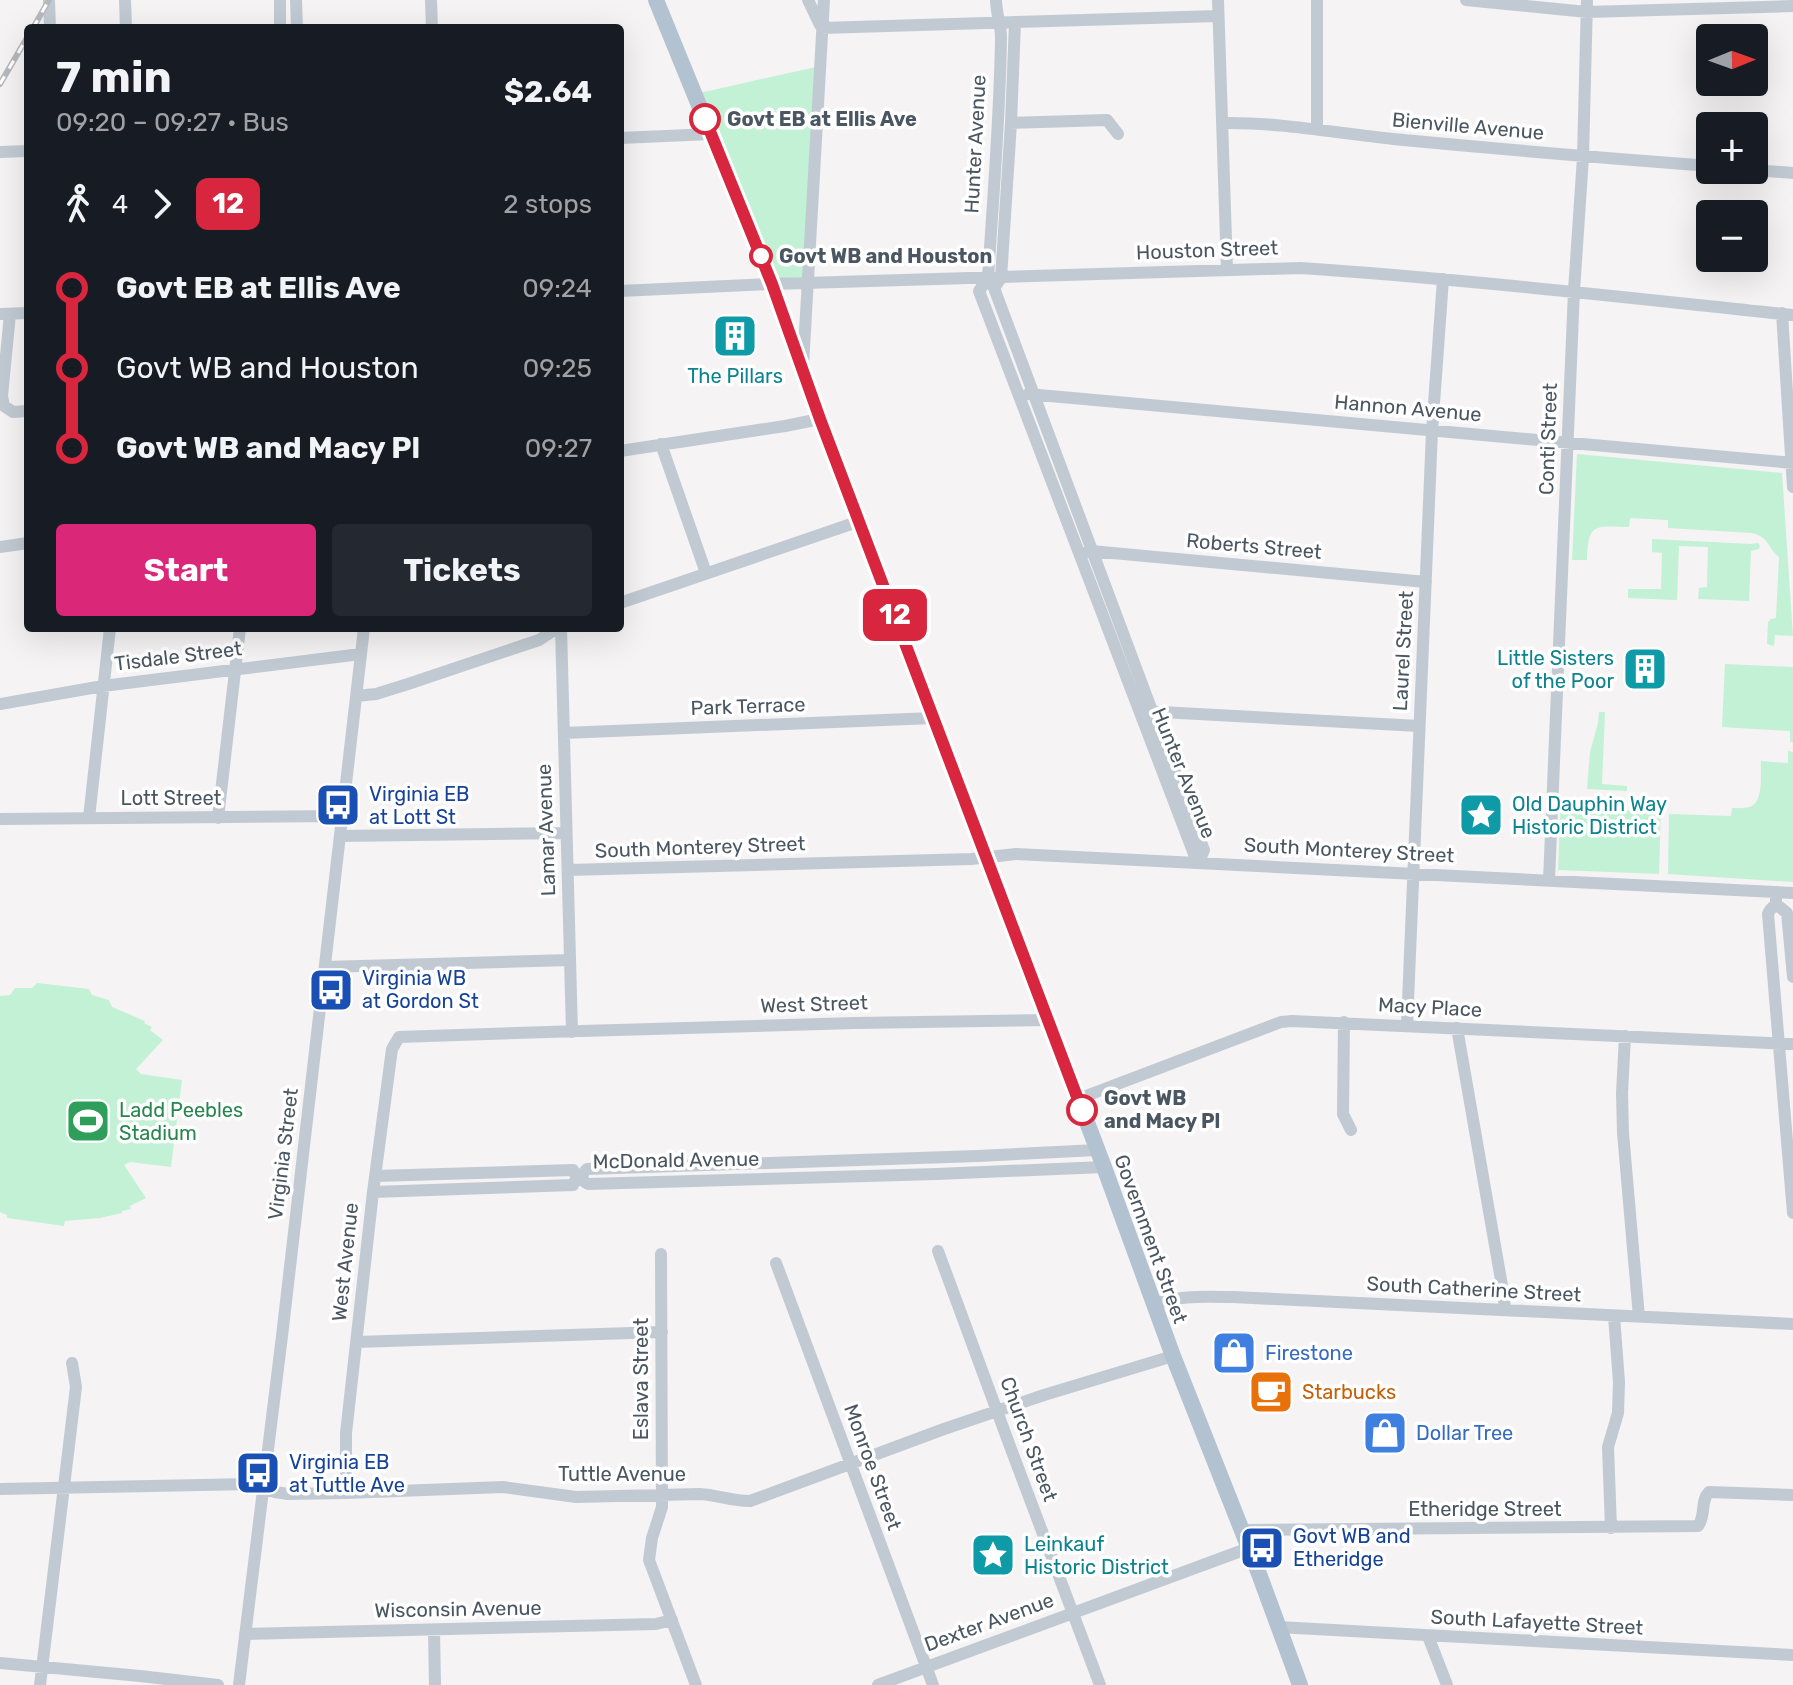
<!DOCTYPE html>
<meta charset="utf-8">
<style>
body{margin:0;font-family:Rubik,sans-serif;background:#242831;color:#f1f3f6;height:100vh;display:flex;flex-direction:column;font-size:30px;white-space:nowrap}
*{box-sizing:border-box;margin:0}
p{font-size:26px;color:#9ea1a6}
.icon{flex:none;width:44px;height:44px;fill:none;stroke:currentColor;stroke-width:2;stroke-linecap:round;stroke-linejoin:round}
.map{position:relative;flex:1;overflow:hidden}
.side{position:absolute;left:24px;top:24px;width:600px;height:608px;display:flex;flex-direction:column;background:#171b24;border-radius:8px;box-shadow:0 8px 32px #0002}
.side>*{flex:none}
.badge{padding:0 16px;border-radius:12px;font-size:28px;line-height:52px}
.needle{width:52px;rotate:89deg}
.fabs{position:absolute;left:1696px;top:24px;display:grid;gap:16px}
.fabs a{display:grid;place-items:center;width:72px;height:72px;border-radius:8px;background:#171b24;box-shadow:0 8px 32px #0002;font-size:40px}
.map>.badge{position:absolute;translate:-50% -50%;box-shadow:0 0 0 4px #fff}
.legs{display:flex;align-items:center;gap:12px;height:88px;padding:0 32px;font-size:26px}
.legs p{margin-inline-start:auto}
.headline{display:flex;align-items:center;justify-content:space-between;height:136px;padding:0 32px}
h1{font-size:44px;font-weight:700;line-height:60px}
.button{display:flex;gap:16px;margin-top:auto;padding:16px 32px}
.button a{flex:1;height:92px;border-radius:8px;background:#db2777;color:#fff;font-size:32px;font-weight:700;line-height:92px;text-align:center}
.button a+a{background:#242831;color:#f1f3f6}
ul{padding:0 32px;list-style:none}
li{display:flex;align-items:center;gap:28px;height:80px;font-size:30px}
li i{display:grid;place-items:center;width:12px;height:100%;margin:0 10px;background:currentColor}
li i::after{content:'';width:20px;height:20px;margin:-10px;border:6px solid;border-radius:50%;background:#171b24}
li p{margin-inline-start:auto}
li:first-child i{background:linear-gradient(#0000 50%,currentColor 0)}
li:last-child i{background:linear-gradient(currentColor 50%,#0000 0)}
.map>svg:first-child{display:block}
.green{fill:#c3f1d5}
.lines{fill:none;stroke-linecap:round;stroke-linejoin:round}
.minor{stroke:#c1cad2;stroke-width:12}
.major{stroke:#b3c2d1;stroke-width:16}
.rail-casing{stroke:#b5b8bd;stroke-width:6}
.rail{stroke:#fff;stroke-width:3;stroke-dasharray:9;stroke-linecap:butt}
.line-1-casing{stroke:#fff;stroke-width:18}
.line-1{stroke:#d7263d;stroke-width:12}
.stop-1-dot{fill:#fff;stroke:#d7263d;stroke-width:4}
.labels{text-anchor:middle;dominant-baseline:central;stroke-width:7;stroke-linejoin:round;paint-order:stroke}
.stop-label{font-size:20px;font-weight:bold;fill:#4a5661;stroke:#fff;text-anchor:start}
.street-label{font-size:20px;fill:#4a5661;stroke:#fff}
.culture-label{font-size:20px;fill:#0d838f;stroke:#fff;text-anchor:start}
.transit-label{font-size:20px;fill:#164399;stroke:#fff;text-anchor:start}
.leisure-label{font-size:20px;fill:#27864d;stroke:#fff;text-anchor:start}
.shop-label{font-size:20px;fill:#366cbe;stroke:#fff;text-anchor:start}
.food-label{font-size:20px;fill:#c56008;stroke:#fff;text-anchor:start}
</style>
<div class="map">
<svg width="1793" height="1685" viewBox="0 0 1793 1685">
<rect width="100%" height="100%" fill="#f5f3f3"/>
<path class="green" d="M 820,66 L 807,284 L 772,284 L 695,94 Z
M 1577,454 L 1782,473 L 1793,636 L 1775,635 L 1774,646 L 1767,644 L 1768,622 L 1771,619 L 1776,618 L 1779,557 C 1766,547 1771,538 1752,533 L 1668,528 L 1668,520 L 1630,518 L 1629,527 C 1595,526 1588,522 1587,560 L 1572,560 Z
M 1652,539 L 1751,544 L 1758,543 L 1760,546 L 1759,549 L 1751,551 L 1749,601 L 1698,599 L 1699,588 L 1707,587 L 1708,547 L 1679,546 L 1677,600 L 1628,598 L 1628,589 L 1661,589 L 1662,553 L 1652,552 Z
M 1725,664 L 1793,667 L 1793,743 L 1790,741 L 1790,731 L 1722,727 Z
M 1599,712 L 1605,712 L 1602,784 L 1627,786 L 1627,791 L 1587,789 L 1590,752 L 1598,723 Z
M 1788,751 L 1793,752 L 1793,882 L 1668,874 L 1669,814 L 1731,816 L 1732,808 C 1738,808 1746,809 1752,806 C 1764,798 1760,774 1761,761 L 1788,763 Z
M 1561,799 L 1602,801 L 1602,809 L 1652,812 L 1653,804 L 1661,804 L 1659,874 L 1558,870 Z
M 37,983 L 89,989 L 92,995 L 109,1000 L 112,1007 L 145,1021 L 144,1023 L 152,1027 L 150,1030 L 163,1040 L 136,1069 L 141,1074 L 182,1080 L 171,1167 L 130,1162 L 124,1165 L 146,1198 L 130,1206 L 131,1209 L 122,1211 L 122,1213 L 100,1218 L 65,1221 L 64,1226 L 7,1218 L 7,1215 L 0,1212 L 0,996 L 10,995 L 15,988 L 32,988 Z"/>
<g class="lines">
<path class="minor" d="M 49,0 L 50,28
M 125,0 L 126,28
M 280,0 L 280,28
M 296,0 L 297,28
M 431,0 L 432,28
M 808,0 L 820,25
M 996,0 C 996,13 1001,24 1001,37 C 1000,117 993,198 988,278 L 979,291 L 1194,854 L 1201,857
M 1218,0 L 1227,269
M 1466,0 L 1587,12 L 1793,6
M 1015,22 L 1011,123 L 1001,278 L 994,288 L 1204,850 L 1201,857 L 1201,862
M 822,28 L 1218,16
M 1011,123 L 1107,120 L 1118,134
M 1222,123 C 1279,122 1335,133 1393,139 C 1498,149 1604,158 1710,166
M 1317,129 L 1317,0
M 620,138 L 711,134
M 0,152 L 28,151
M 1754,170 L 1793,173
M 620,291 L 772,284 L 1300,268 C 1464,279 1629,298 1793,315
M 1782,313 L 1793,487
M 0,314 L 28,313
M 10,314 L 2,396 L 4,406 L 13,412 L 28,411
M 803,366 L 824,0
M 1028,394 L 1793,463
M 661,444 L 706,573
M 620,451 L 785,426 L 820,419
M 0,547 L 28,543
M 1087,552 L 1091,551 L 1426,582
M 620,603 L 860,521
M 561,628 L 572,1032
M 356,696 L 376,694 L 408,684 L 539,640 L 557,628
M 0,704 L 103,686 L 361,654
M 1147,712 L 1161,712 L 1419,726
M 564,733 L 933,718
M 89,818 L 110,628
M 218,818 L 240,628
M 0,819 L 342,816
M 340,836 L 566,833
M 568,870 L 971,859 L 1016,854 L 1793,893
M 1549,880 L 1574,291 L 1583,157 L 1587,0
M 1776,892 L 1776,904 L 1770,910 L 1768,914 L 1793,1213
M 1776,904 L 1787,913 L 1793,977
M 325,967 L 570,960
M 1344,1022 L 1343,1114 L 1351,1130
M 1407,1025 L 1432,431 L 1443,279
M 1457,1028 L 1504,1297 L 1505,1310
M 582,1031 L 855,1023 L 1048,1020
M 1625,1036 L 1622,1093 L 1623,1133 L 1639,1317
M 1078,1099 L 1281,1022 L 1292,1021 L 1793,1044
M 1097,1150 L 978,1156 L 587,1169 C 581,1174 580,1180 588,1184 L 937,1174 L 1104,1167
M 373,1192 L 573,1185 L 577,1177 L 573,1170 L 375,1176
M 938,1251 L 1011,1449 L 1100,1685
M 661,1254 L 662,1507 L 652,1538 L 649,1560 L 696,1685
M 776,1263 L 933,1685
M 1154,1304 C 1180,1295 1205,1297 1233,1297 L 1793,1324
M 356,1342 L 662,1332
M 0,1489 L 251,1484 L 275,1492 L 288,1494 L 346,1493 L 503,1487 L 576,1497 L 700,1494 C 717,1495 732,1501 750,1501 L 944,1429 L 1044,1395 L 1173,1356
M 346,1493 L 346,1433 L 373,1192 L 392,1049 L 399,1037 L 579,1031
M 1611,1528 L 1608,1447 L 1618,1413 L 1619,1382 L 1614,1316
M 1242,1530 L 1698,1526 C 1706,1516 1700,1501 1709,1492 L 1793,1495
M 1278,1627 L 1793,1655
M 434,1630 L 435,1685
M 245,1634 L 656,1624 L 672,1620
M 1428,1636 L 1447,1685
M 0,1663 L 140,1676 L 218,1685
M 40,1685 L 76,1387 L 72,1363
M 239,1685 L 282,1336 L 364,628
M 878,1685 L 1249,1548"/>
<path class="major" d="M 656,0 L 772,284 L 820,419 L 1104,1167 L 1173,1356 L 1258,1571 L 1300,1685"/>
<g class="rail-casing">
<path id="rail" d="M 33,28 L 49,0
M 0,84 L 28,36"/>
</g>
<use href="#rail" class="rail"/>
</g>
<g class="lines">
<g class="line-1-casing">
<path id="line-1" d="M 705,119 L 772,284 L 820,419 L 1082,1110"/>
</g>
<use href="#line-1" class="line-1"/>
</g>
<defs>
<g id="building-square" transform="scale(2.3)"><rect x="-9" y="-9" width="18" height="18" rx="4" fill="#0f9aa8" stroke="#fff"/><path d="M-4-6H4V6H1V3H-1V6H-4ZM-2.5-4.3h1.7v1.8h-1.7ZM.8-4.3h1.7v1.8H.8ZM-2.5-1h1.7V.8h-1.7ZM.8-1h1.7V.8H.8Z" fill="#fff"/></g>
<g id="bus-square" transform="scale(2.3)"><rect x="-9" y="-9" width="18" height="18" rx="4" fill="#1a4fb4" stroke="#fff"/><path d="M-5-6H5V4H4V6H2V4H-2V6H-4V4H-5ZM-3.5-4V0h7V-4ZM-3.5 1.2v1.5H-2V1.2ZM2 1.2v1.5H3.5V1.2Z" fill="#fff"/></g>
<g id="sight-square" transform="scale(2.3)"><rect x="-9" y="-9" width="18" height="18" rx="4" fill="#0f9aa8" stroke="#fff"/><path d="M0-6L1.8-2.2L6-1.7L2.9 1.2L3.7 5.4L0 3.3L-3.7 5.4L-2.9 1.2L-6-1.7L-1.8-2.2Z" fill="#fff"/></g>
<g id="stadium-square" transform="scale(2.3)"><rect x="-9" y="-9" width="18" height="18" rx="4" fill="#2e9e5b" stroke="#fff"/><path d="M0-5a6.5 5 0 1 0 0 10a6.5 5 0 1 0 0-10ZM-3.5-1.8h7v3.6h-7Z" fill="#fff"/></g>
<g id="shop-square" transform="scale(2.3)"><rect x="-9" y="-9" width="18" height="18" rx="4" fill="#3f7fe0" stroke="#fff"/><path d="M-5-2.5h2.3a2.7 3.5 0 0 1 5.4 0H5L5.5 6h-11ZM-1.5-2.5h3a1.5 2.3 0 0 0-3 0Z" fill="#fff"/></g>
<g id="cafe-square" transform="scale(2.3)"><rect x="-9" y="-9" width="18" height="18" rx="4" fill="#e8710a" stroke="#fff"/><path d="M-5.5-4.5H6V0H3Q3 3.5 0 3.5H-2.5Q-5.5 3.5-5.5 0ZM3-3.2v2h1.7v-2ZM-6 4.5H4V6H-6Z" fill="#fff"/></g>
</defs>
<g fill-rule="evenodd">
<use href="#building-square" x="735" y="336"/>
<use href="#building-square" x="1645" y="669"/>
<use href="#bus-square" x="338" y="805"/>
<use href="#sight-square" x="1481" y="815"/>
<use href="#bus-square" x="331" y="990"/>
<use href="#stadium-square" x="88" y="1121"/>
<use href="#shop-square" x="1234" y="1353"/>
<use href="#cafe-square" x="1271" y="1392"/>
<use href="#shop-square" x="1385" y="1433"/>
<use href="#bus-square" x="258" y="1473"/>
<use href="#bus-square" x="1262" y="1548"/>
<use href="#sight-square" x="993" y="1555"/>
</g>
<g class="stop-1-dot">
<circle cx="705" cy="119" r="14"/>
<circle cx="761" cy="256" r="10"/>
<circle cx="1082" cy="1110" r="14"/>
</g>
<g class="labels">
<g class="stop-label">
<text x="727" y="119">Govt EB at Ellis Ave</text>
<text x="779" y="256">Govt WB and Houston</text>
<text x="1104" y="1098">Govt WB<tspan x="1104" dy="23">and Macy Pl</tspan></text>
</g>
<g class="street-label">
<text transform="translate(1468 126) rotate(5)">Bienville Avenue</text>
<text transform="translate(975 144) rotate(-87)">Hunter Avenue</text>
<text transform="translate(1207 250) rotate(-2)">Houston Street</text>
<text transform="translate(1408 408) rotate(5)">Hannon Avenue</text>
<text transform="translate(1548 439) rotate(-88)">Conti Street</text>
<text transform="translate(1254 546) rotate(5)">Roberts Street</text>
<text transform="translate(1403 651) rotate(-87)">Laurel Street</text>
<text transform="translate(178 656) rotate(-7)">Tisdale Street</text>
<text transform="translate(748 706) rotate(-2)">Park Terrace</text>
<text transform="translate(1184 773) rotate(68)">Hunter Avenue</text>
<text x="171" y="798">Lott Street</text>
<text transform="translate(546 830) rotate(-92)">Lamar Avenue</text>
<text transform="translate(700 847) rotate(-2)">South Monterey Street</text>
<text transform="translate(1349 850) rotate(3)">South Monterey Street</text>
<text transform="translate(814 1004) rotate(-2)">West Street</text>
<text transform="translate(1430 1007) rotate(3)">Macy Place</text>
<text transform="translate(283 1154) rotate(-83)">Virginia Street</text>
<text transform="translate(676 1160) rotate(-1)">McDonald Avenue</text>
<text transform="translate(1151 1239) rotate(70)">Government Street</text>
<text transform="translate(345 1262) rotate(-84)">West Avenue</text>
<text transform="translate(1474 1289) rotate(3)">South Catherine Street</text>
<text transform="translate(641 1379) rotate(-90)">Eslava Street</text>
<text transform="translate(1029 1439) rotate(70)">Church Street</text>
<text transform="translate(873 1467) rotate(70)">Monroe Street</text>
<text x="622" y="1474">Tuttle Avenue</text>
<text x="1485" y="1509">Etheridge Street</text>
<text transform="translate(458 1609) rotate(-1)">Wisconsin Avenue</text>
<text transform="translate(989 1622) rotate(-20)">Dexter Avenue</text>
<text transform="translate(1537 1622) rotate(3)">South Lafayette Street</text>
</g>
<g class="culture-label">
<text x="735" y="376" text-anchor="middle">The Pillars</text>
<text x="1614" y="658" text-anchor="end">Little Sisters<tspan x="1614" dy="23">of the Poor</tspan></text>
<text x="1512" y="804">Old Dauphin Way<tspan x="1512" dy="23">Historic District</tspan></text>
<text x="1024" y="1544">Leinkauf<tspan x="1024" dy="23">Historic District</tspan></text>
</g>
<g class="transit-label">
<text x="369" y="794">Virginia EB<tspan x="369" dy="23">at Lott St</tspan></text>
<text x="362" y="978">Virginia WB<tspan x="362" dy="23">at Gordon St</tspan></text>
<text x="289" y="1462">Virginia EB<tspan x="289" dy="23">at Tuttle Ave</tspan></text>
<text x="1293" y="1536">Govt WB and<tspan x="1293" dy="23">Etheridge</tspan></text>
</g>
<g class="leisure-label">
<text x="119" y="1110">Ladd Peebles<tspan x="119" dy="23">Stadium</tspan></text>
</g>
<g class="shop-label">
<text x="1265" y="1353">Firestone</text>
<text x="1416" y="1433">Dollar Tree</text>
</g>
<g class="food-label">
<text x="1302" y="1392">Starbucks</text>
</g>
</g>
</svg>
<div class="fabs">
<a><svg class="needle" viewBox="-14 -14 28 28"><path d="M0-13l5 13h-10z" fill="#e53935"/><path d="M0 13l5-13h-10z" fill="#9ea1a6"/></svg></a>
<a>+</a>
<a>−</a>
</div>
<b class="badge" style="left:895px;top:615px;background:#d7263d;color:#fff">12</b>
<section class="side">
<div class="headline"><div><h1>7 min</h1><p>09:20 – 09:27 · Bus</p></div><b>$2.64</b></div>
<div class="legs"><svg class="icon" aria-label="walk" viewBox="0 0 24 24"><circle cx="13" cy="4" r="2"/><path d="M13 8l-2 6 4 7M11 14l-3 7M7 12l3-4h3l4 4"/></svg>4<svg class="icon" aria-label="forward" viewBox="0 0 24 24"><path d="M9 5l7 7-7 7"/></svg><b class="badge" style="background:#d7263d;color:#fff">12</b><p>2 stops</p></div>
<ul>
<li><i style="color:#d7263d"></i><b>Govt EB at Ellis Ave</b><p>09:24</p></li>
<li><i style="color:#d7263d"></i><span>Govt WB and Houston</span><p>09:25</p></li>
<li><i style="color:#d7263d"></i><b>Govt WB and Macy Pl</b><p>09:27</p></li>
</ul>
<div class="button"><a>Start</a><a>Tickets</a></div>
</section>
</div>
